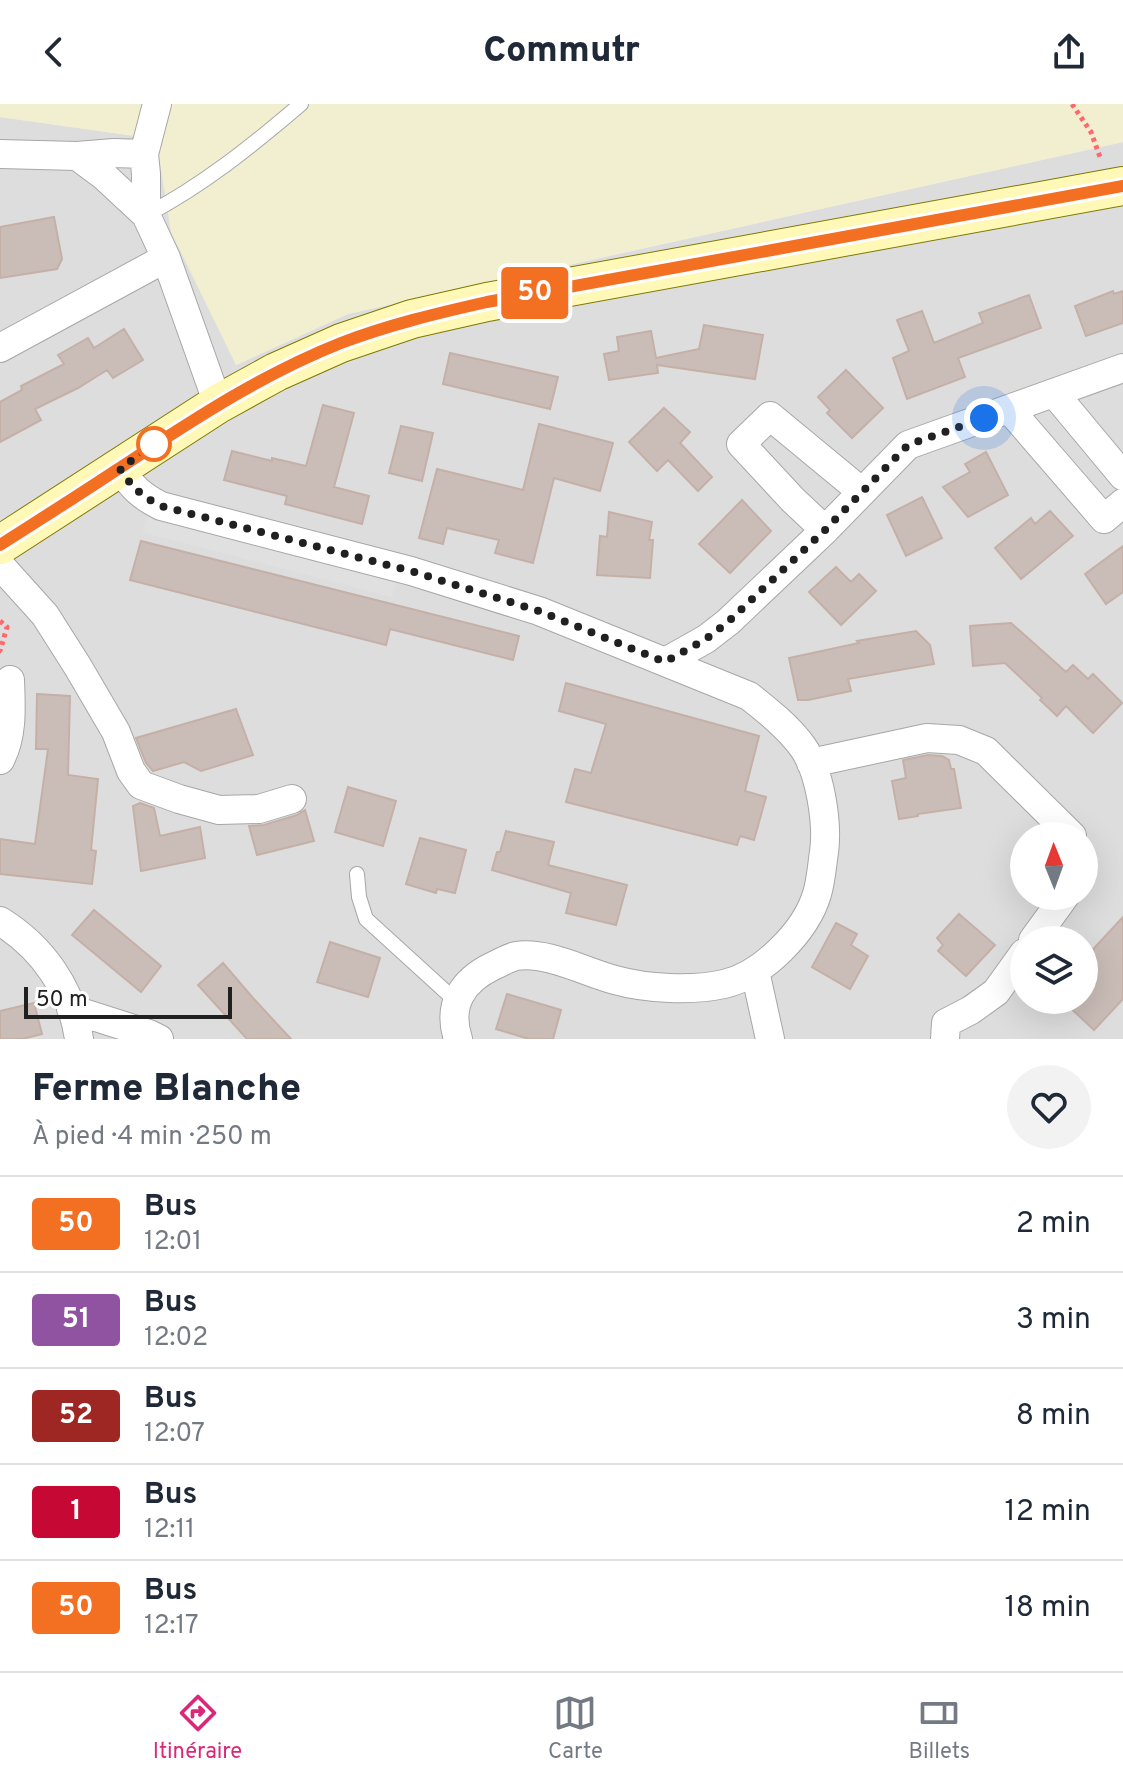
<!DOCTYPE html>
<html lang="fr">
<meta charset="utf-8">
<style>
body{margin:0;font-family:Overpass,sans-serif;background:#f2f2f3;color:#1f2937;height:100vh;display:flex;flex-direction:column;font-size:30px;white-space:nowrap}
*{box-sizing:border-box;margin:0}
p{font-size:26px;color:#747a83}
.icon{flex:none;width:44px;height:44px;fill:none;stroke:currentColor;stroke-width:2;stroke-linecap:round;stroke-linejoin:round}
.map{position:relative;height:935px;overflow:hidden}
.sheet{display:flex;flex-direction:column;background:#fff;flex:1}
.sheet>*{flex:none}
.badge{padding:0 16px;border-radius:6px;font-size:28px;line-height:52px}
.needle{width:52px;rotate:359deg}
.tools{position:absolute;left:1010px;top:718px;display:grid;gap:16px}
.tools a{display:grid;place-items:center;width:88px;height:88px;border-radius:50%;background:#fff;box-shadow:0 8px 32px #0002;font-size:40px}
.scale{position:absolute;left:24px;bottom:20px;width:208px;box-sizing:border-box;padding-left:8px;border:4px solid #202020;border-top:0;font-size:22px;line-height:28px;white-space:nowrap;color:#202020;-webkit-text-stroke:6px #fff;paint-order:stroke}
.you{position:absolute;width:40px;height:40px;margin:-20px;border:6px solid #fff;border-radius:50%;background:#1a73e8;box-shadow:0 0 0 12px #1a73e833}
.map>.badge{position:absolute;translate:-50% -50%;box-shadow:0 0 0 4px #fff}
.round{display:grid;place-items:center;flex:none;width:84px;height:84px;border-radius:42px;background:#f2f2f3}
.overview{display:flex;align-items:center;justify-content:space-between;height:136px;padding:0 32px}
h1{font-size:38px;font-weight:800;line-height:60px}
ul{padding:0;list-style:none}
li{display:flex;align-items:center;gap:24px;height:96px;padding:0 32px;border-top:2px solid #e0e1e3}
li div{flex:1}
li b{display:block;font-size:30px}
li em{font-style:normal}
li .badge{min-width:88px;font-weight:700;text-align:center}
header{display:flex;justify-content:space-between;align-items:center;height:104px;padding:0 32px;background:#fff;font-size:36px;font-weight:800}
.tab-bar{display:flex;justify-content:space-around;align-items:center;height:112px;border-top:2px solid #e0e1e3;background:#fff;font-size:22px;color:#747a83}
.tab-bar a{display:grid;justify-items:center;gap:4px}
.tab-bar .active{color:#db2777}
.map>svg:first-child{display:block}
.residential{fill:#dedddd;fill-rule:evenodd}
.farmland{fill:#f1efd0}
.parking{fill:#e0e0e0}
.building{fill:#cabdb8;stroke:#c4b0a7;stroke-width:2}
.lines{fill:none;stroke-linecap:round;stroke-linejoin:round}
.service-casing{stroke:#a7a7a7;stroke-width:16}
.minor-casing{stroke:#a7a7a7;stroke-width:30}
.secondary-casing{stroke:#7e7a00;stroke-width:40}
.path{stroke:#ff696e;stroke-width:5;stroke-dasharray:4 4;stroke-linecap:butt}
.service{stroke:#fff;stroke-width:14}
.minor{stroke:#fff;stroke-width:28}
.secondary{stroke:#fff8b7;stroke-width:38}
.line-casing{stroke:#fff;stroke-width:18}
.line{stroke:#f37022;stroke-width:12}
.walk{stroke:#202020;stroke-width:8;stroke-dasharray:0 14.4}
.stop-dot{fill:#fff;stroke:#f37022;stroke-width:4}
</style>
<header><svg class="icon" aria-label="back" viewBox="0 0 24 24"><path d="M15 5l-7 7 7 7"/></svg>Commutr<svg class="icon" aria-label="share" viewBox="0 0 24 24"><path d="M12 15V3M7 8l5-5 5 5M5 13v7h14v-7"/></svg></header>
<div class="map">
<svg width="1123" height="935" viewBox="0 0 1123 935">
<rect width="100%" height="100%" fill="#f1ece6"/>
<path class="residential" d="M 0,13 L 157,35 L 236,261 L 348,210 L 1123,38 L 1123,935 L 0,935 ZM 1024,732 L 1084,732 L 1084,792 L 1024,792 ZM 1024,836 L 1084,836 L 1084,896 L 1024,896 Z"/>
<path class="farmland" d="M 0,0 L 1123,0 L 1123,38 L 348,210 L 236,261 L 171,128 L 156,35 L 0,13 Z"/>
<path class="parking" d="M 147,411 L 397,477 L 392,493 L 142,428 Z"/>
<path class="building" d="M 54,113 L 62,155 L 57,165 L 0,174 L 0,123 Z
M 1113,187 L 1114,190 L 1123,187 L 1123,219 L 1086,232 L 1075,202 Z
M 1029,191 L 1041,224 L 958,254 L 965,273 L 907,295 L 893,254 L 909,247 L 897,216 L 922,207 L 934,239 L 983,219 L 979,209 Z
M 704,221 L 763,231 L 755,275 L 657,261 L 658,269 L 609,276 L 604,250 L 619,247 L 617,233 L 651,227 L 656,254 L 699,245 Z
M 124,225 L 143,256 L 113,274 L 107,266 L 78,284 L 35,305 L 41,316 L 0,338 L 0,298 L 22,286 L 21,282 L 64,260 L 58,251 L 88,234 L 94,244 Z
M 450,249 L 558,273 L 550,305 L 443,280 Z
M 846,266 L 883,304 L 852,334 L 827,309 L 830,306 L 818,293 Z
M 323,301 L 354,309 L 334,383 L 369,392 L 362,420 L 285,400 L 287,392 L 224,376 L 232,347 L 272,357 L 272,354 L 306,362 Z
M 664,304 L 690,328 L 680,339 L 712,373 L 698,387 L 668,356 L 657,367 L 629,338 Z
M 539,320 L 613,339 L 600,387 L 554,374 L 533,459 L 495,449 L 499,436 L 447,424 L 443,440 L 419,434 L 437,365 L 523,386 Z
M 401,322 L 433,329 L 422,377 L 389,369 Z
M 986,348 L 1008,391 L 968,413 L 943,383 L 970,368 L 965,360 Z
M 922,393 L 942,434 L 906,452 L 887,411 Z
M 742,396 L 771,427 L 730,469 L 699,440 Z
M 1050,407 L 1073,432 L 1021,475 L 995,444 L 1031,414 L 1035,420 Z
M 609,408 L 652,418 L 649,436 L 653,436 L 650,474 L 597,471 L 600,432 L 607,433 Z
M 141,437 L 519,532 L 513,556 L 390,525 L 386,541 L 130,476 Z
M 1123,442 L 1123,488 L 1106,500 L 1085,470 Z
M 836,463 L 851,478 L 859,470 L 876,487 L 841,521 L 809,488 Z
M 1011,519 L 1066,568 L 1073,561 L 1088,575 L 1093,570 L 1122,599 L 1093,629 L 1066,602 L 1057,612 L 1040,596 L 1042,594 L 1005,559 L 973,562 L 970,522 Z
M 916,527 L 930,541 L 934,560 L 848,575 L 851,587 L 808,596 L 798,596 L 789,554 L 859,539 L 857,537 Z
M 566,579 L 759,632 L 745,687 L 766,693 L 754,736 L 740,732 L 737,741 L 566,698 L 575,665 L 591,669 L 606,620 L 559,607 Z
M 37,590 L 70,592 L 68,671 L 98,675 L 91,746 L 96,747 L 92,780 L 0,770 L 0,735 L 35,740 L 48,645 L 36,645 Z
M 236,605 L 253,651 L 201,667 L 184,658 L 153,667 L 146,659 L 136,634 Z
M 928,651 L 942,652 L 949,656 L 951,665 L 954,665 L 961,704 L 918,710 L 918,712 L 899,715 L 892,677 L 906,674 L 903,656 Z
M 348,683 L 396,697 L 383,742 L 335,728 Z
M 140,699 L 154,704 L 160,732 L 200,723 L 205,754 L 141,767 L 133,702 Z
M 305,706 L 314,737 L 257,751 L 249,722 L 264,721 L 297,711 Z
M 506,727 L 554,738 L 548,761 L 627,781 L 616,821 L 566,809 L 571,789 L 492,766 L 497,748 L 500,748 Z
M 420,734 L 466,746 L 455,789 L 437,785 L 436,789 L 406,780 Z
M 94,806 L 161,862 L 141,888 L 72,831 Z
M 959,810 L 995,841 L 966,872 L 938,847 L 943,841 L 937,834 Z
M 1123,813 L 1123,895 L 1094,926 L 1062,896 L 1084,896 L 1084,855 Z
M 836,819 L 857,830 L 851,841 L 868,852 L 850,885 L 812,863 Z
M 330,838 L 380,854 L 368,893 L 317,878 Z
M 223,859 L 253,894 L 291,935 L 247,935 L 198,881 Z
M 507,890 L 561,906 L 553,935 L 529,935 L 496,925 Z
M 34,899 L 42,930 L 22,935 L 0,935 L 0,907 Z"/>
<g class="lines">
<g class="service-casing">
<path id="service" d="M 146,111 C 202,82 253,41 301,0
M 357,770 L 359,793 L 366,815 L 456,897"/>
</g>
<g class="minor-casing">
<path id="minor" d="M 157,0 L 144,50 L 146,70 L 146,111 L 166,154 L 218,300
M 0,50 L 77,52 L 114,49 L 144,50
M 77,52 L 104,72 L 146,111
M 0,244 L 166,154
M 1054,289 L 1123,372
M 1009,305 L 1104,415 L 1123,399
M 120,365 C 132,383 141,392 161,402 L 411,467 L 539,507 L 749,592 C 768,607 788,623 802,642 C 820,666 828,719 824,748 C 822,761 821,777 817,790 C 806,827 763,871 724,880 C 692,887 647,885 615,876 C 585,868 547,847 516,852 C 508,854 500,859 493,862 C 462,877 447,901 458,935
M 825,426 L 793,396 L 741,340 L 770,312 L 862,388
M 0,461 L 45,511 L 78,563 L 116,628 L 131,667 L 141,681 L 179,695 L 219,706 L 259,705 L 292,695
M 665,558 L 706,535 L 728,518 L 825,426 L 908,341 L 1123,264
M 0,656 C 13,632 11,603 10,576
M 811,659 L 927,634 L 959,636 L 986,647 L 1072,732
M 0,817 C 42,843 72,885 79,935
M 1033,836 L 1065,792
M 755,867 L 770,935
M 71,905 L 149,930 L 159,935
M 945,935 L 946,919 L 971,906 L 996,888 L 1024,849"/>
</g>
<g class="secondary-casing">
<path id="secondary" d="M 0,441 L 218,300 L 276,268 L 341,239 L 412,215 L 487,198 L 1123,82"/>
</g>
<path class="path" d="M 1072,0 L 1091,28 L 1100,53
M 0,517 L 7,523 L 0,547 L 4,550"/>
<use href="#service" class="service"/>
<use href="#minor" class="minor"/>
<use href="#secondary" class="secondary"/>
</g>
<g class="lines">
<g class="line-casing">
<path id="line" d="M 0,441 C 39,416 79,391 118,365 C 190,318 260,271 341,239 C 388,221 438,209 487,198 L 1123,82"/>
</g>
<use href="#line" class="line"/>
<path class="walk" d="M 154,340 L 120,365 C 132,383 141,392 161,402 L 411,467 L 539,507 L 665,558 L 706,535 L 728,518 L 825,426 L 908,341 L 984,314"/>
</g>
<circle class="stop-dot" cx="154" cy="340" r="16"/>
</svg>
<div class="tools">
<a><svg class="needle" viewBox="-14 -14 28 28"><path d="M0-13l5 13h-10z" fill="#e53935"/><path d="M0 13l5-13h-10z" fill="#747a83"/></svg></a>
<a><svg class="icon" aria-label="layers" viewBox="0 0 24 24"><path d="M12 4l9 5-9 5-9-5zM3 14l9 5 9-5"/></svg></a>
</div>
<div class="scale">50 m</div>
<div class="you" style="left:984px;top:314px"></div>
<b class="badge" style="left:535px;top:189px;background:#f37022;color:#fff">50</b>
</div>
<section class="sheet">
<div class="overview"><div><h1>Ferme Blanche</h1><p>À pied · 4 min · 250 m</p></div><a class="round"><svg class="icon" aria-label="heart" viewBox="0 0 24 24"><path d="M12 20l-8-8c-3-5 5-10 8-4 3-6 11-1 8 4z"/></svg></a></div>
<ul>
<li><span class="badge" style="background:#f37022;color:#fff">50</span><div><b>Bus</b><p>12:01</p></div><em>2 min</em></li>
<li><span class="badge" style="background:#8f53a1;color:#fff">51</span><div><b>Bus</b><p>12:02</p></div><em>3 min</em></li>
<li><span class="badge" style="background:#9f2723;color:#fff">52</span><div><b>Bus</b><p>12:07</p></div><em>8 min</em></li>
<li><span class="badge" style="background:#c60835;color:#fff">1</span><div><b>Bus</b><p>12:11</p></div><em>12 min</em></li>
<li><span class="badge" style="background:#f37022;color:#fff">50</span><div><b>Bus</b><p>12:17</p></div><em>18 min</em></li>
</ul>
</section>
<nav class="tab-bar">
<a class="active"><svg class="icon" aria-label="directions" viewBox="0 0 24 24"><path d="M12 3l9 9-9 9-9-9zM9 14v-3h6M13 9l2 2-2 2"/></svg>Itinéraire</a>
<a><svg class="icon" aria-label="map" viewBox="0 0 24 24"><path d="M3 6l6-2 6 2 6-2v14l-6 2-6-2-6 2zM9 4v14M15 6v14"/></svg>Carte</a>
<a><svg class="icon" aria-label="tickets" viewBox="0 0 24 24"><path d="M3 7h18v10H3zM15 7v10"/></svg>Billets</a>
</nav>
